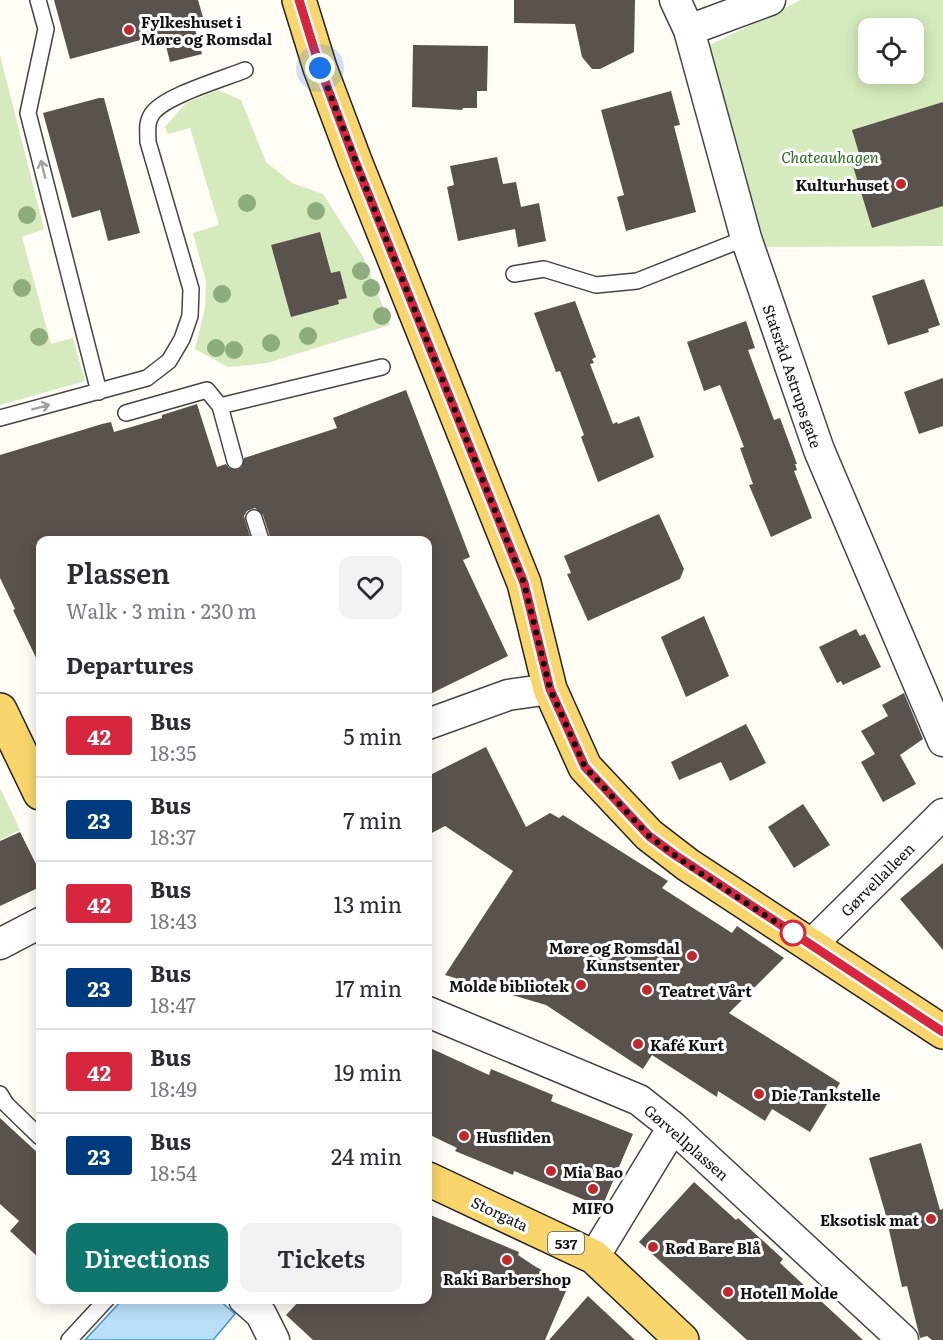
<!DOCTYPE html>
<meta charset="utf-8">
<style>
body{margin:0;font-family:Literata,serif;background:#f2f2f3;color:#2b2b33;height:100vh;display:flex;flex-direction:column;font-size:22px;white-space:nowrap}
*{box-sizing:border-box;margin:0}
p{font-size:20px;color:#7c7c81}
.icon{flex:none;width:33px;height:33px;fill:none;stroke:currentColor;stroke-width:2;stroke-linecap:round;stroke-linejoin:round}
.map{position:relative;flex:1;overflow:hidden}
.panel{position:absolute;left:36px;top:536px;width:396px;height:768px;display:flex;flex-direction:column;background:#fff;border-radius:12px;box-shadow:0 3px 15px #0003}
.panel>*{flex:none}
.badge{padding:0 12px;border-radius:4px;font-size:21px;line-height:39px}
.fabs{position:absolute;left:858px;top:18px;display:grid;gap:12px}
.fabs a{display:grid;place-items:center;width:66px;height:66px;border-radius:12px;background:#fff;box-shadow:0 3px 15px #0003;font-size:30px}
.you{position:absolute;width:30px;height:30px;margin:-15px;border:4px solid #fff;border-radius:50%;background:#1a73e8;box-shadow:0 0 0 9px #1a73e833}
.map>.badge{position:absolute;translate:-50% -50%;box-shadow:0 0 0 3px #fff}
h2{padding:0 30px;font-size:22px;line-height:54px}
.round{display:grid;place-items:center;flex:none;width:63px;height:63px;border-radius:12px;background:#f2f2f3}
.head{display:flex;align-items:center;justify-content:space-between;height:102px;padding:0 30px}
h1{font-size:28px;font-weight:600;line-height:45px}
.primary-button{display:flex;gap:12px;margin-top:auto;padding:12px 30px}
.primary-button a{flex:1;height:69px;border-radius:12px;background:#0f766e;color:#fff;font-size:24px;font-weight:600;line-height:69px;text-align:center}
.primary-button a+a{background:#f2f2f3;color:#2b2b33}
ul{padding:0;list-style:none}
li{display:flex;align-items:center;gap:18px;height:84px;padding:0 30px;border-top:2px solid #e1e1e2}
li div{flex:1}
li b{display:block;font-size:22px}
li em{font-style:normal}
li .badge{min-width:66px;font-weight:700;text-align:center}
.map>svg:first-child{display:block}
.green{fill:#d5ebbd;fill-rule:evenodd}
.water{fill:#b9e0f7;stroke:#3f96cf;stroke-width:1.5}
.building{fill:#5a524d}
.lines{fill:none;stroke-linecap:round;stroke-linejoin:round}
.lane-casing{stroke:#444;stroke-width:18}
.street-casing{stroke:#444;stroke-width:33}
.primary-casing{stroke:#222;stroke-width:36}
.lane{stroke:#fff;stroke-width:15}
.street{stroke:#fff;stroke-width:30}
.primary{stroke:#f9d66b;stroke-width:33}
.tree{fill:#8dad7f}
.oneway{stroke:#a0a0a0}
.line-casing{stroke:#fff;stroke-width:14}
.line{stroke:#d7263d;stroke-width:9}
.walk{stroke:#111;stroke-width:6;stroke-dasharray:0 10.8}
.poi-dot{fill:#c4262e;stroke:#fff;stroke-width:2}
.stop-dot{fill:#fff;stroke:#d7263d;stroke-width:3}
.labels{text-anchor:middle;dominant-baseline:central;stroke-width:6;stroke-linejoin:round;paint-order:stroke}
.shield{fill:#fff;stroke:#585858;stroke-width:1.5}
.shield-label{font-size:14px;font-weight:bold;fill:#111}
.poi-label{font-size:15px;font-weight:bold;fill:#111;stroke:#fff;text-anchor:start}
.park-label{font-size:15px;font-style:italic;fill:#2f6b1f;stroke:#fff}
.street-label{font-size:15px;fill:#111;stroke:#fff}
</style>
<div class="map">
<svg width="943" height="1340" viewBox="0 0 943 1340">
<rect width="100%" height="100%" fill="#fffdf5"/>
<path class="green" d="M 801,0 L 943,0 L 943,246 L 767,247 L 731,149 L 708,46 ZM 868,28 L 914,28 L 914,74 L 868,74 Z
M 0,55 L 44,229 L 22,237 L 51,344 L 73,338 L 85,381 L 0,405 Z
M 218,90 L 241,100 L 266,162 L 292,183 L 323,194 L 364,258 L 390,325 L 267,363 L 228,367 L 195,349 L 205,308 L 206,281 L 193,233 L 219,225 L 190,128 L 168,134 L 165,127 L 186,103 Z
M 0,788 L 20,830 L 0,840 Z"/>
<path class="water" d="M 123,1299 L 218,1299 L 235,1314 L 213,1340 L 85,1340 Z"/>
<path class="building" d="M 54,0 L 198,0 L 205,24 L 194,26 L 202,54 L 170,62 L 163,34 L 70,59 Z
M 514,0 L 635,0 L 634,52 L 600,69 L 592,69 L 582,57 L 575,24 L 514,23 Z
M 413,45 L 488,46 L 487,91 L 477,91 L 477,108 L 463,108 L 462,110 L 412,107 Z
M 671,91 L 680,125 L 674,126 L 696,212 L 626,231 L 617,197 L 624,195 L 601,110 Z
M 99,98 L 104,98 L 140,233 L 108,241 L 100,210 L 72,218 L 43,113 Z
M 943,102 L 943,206 L 872,228 L 852,163 L 861,160 L 852,130 Z
M 497,157 L 503,184 L 516,182 L 521,207 L 539,203 L 546,241 L 518,247 L 515,229 L 458,241 L 447,187 L 454,185 L 450,166 Z
M 320,232 L 331,273 L 340,271 L 347,298 L 338,300 L 339,304 L 291,317 L 271,245 Z
M 924,279 L 940,325 L 928,329 L 929,332 L 888,345 L 872,296 Z
M 575,301 L 596,357 L 592,359 L 594,363 L 590,364 L 613,424 L 617,422 L 618,424 L 639,416 L 654,457 L 598,482 L 581,437 L 584,435 L 560,371 L 556,372 L 534,313 Z
M 746,321 L 755,348 L 748,350 L 774,420 L 780,418 L 797,464 L 795,464 L 797,470 L 794,471 L 812,518 L 771,537 L 749,485 L 753,484 L 740,448 L 744,447 L 720,385 L 704,391 L 687,342 Z
M 943,378 L 943,426 L 919,434 L 904,392 Z
M 406,390 L 470,557 L 463,560 L 508,656 L 428,695 L 428,540 L 271,540 L 263,515 L 255,508 L 247,511 L 244,516 L 251,540 L 40,540 L 40,666 L 13,610 L 15,609 L 0,578 L 0,455 L 102,424 L 111,422 L 114,432 L 162,418 L 162,415 L 197,404 L 217,467 L 226,464 L 229,468 L 237,470 L 242,467 L 244,458 L 337,428 L 333,418 Z
M 659,514 L 684,569 L 680,579 L 588,621 L 567,574 L 571,573 L 564,556 Z
M 704,616 L 729,676 L 686,697 L 661,637 Z
M 856,629 L 860,636 L 865,634 L 881,667 L 843,685 L 841,681 L 837,683 L 819,647 Z
M 904,693 L 923,739 L 900,755 L 916,784 L 883,802 L 861,762 L 875,754 L 861,731 L 888,716 L 882,705 Z
M 746,724 L 766,763 L 730,781 L 721,762 L 679,780 L 671,762 Z
M 486,747 L 526,827 L 550,813 L 559,818 L 563,815 L 668,881 L 662,888 L 732,933 L 737,926 L 784,958 L 729,1013 L 840,1083 L 810,1132 L 772,1109 L 765,1121 L 718,1091 L 717,1097 L 652,1055 L 643,1069 L 546,1005 L 445,975 L 513,871 L 445,826 L 428,835 L 428,776 Z
M 803,804 L 830,845 L 794,868 L 768,827 Z
M 20,832 L 40,872 L 40,887 L 0,906 L 0,841 Z
M 943,863 L 943,950 L 900,899 Z
M 428,1047 L 489,1075 L 491,1069 L 553,1095 L 551,1101 L 633,1134 L 602,1207 L 514,1171 L 513,1175 L 455,1151 L 457,1148 L 428,1134 Z
M 0,1118 L 40,1155 L 40,1259 L 10,1231 L 19,1221 L 0,1204 Z
M 921,1143 L 940,1210 L 943,1209 L 943,1340 L 932,1340 L 927,1336 L 920,1338 L 907,1286 L 902,1287 L 885,1212 L 869,1158 Z
M 694,1182 L 736,1220 L 738,1218 L 783,1259 L 780,1263 L 863,1340 L 747,1340 L 639,1242 Z
M 428,1214 L 519,1252 L 518,1255 L 536,1267 L 569,1284 L 545,1340 L 313,1340 L 286,1315 L 301,1299 L 428,1299 Z
M 588,1296 L 635,1340 L 549,1340 Z"/>
<g class="lines">
<g class="lane-casing">
<path id="lane" d="M 38,0 L 46,29 L 28,113 L 99,392
M 514,274 L 544,269 L 596,285 L 637,281 L 746,238
M 220,406 L 382,367
M 126,413 L 207,390 L 220,406 L 235,461
M 0,418 L 147,378 L 169,361 L 182,339 L 190,316 L 191,289 L 148,142 C 148,132 146,123 152,114 C 164,96 223,79 245,70
M 254,518 L 261,540
M 0,1094 L 6,1104 L 40,1137
M 69,1340 L 107,1299"/>
</g>
<g class="street-casing">
<path id="street" d="M 675,0 L 689,30 L 746,238 L 819,450 L 943,741
M 689,30 L 770,0
M 428,724 L 508,695 L 550,689
M 0,944 L 40,923
M 811,945 L 943,814
M 428,1012 L 639,1100 L 673,1127 L 903,1340
M 594,1257 L 673,1127
M 244,1299 L 261,1314 L 274,1340"/>
</g>
<g class="primary-casing">
<path id="primary" d="M 299,0 L 320,68 L 355,161 L 524,583 L 550,689 L 585,767 L 649,835 L 688,865 L 943,1032
M 0,710 L 40,793
M 428,1179 L 594,1257 L 682,1340"/>
</g>
<use href="#lane" class="lane"/>
<use href="#street" class="street"/>
<use href="#primary" class="primary"/>
</g>
<g class="tree">
<circle cx="247" cy="203" r="9"/>
<circle cx="316" cy="211" r="9"/>
<circle cx="27" cy="215" r="9"/>
<circle cx="361" cy="271" r="9"/>
<circle cx="22" cy="288" r="9"/>
<circle cx="371" cy="288" r="9"/>
<circle cx="222" cy="294" r="9"/>
<circle cx="382" cy="316" r="9"/>
<circle cx="308" cy="336" r="9"/>
<circle cx="39" cy="337" r="9"/>
<circle cx="271" cy="343" r="9"/>
<circle cx="216" cy="348" r="9"/>
<circle cx="234" cy="350" r="9"/>
</g>
<defs><path id="oneway-shaft" d="M-6 0H5M1.5-3L5.5 0L1.5 3" fill="none" stroke-width="1.6" stroke-linecap="round" stroke-linejoin="round" transform="scale(1.5)"/></defs>
<g class="oneway">
<use href="#oneway-shaft" transform="translate(43 169) rotate(-104)"/>
<use href="#oneway-shaft" transform="translate(41 407) rotate(-15)"/>
</g>
<g class="lines">
<g class="line-casing">
<path id="line" d="M 299,0 L 320,68 L 355,161 L 524,583 L 550,689 L 585,767 L 649,836 L 675,855 L 943,1032"/>
</g>
<use href="#line" class="line"/>
<path class="walk" d="M 320,68 L 371,201 L 524,583 L 550,689 L 585,767 L 649,836 L 688,865 L 794,934 L 793,933"/>
</g>
<g class="poi-dot">
<circle cx="129" cy="30" r="6"/>
<circle cx="901" cy="184" r="6"/>
<circle cx="692" cy="956" r="6"/>
<circle cx="581" cy="985" r="6"/>
<circle cx="647" cy="990" r="6"/>
<circle cx="638" cy="1044" r="6"/>
<circle cx="759" cy="1094" r="6"/>
<circle cx="464" cy="1136" r="6"/>
<circle cx="551" cy="1171" r="6"/>
<circle cx="593" cy="1189" r="6"/>
<circle cx="931" cy="1219" r="6"/>
<circle cx="653" cy="1247" r="6"/>
<circle cx="507" cy="1260" r="6"/>
<circle cx="728" cy="1292" r="6"/>
</g>
<circle class="stop-dot" cx="793" cy="933" r="12"/>
<g class="labels">
<rect class="shield" x="548" y="1232" width="36" height="22" rx="4.5"/>
<g class="shield-label">
<text x="566" y="1243">537</text>
</g>
<g class="poi-label">
<text x="141" y="21">Fylkeshuset i<tspan x="141" dy="17">Møre og Romsdal</tspan></text>
<text x="889" y="184" text-anchor="end">Kulturhuset</text>
<text x="680" y="947" text-anchor="end">Møre og Romsdal<tspan x="680" dy="17">Kunstsenter</tspan></text>
<text x="569" y="985" text-anchor="end">Molde bibliotek</text>
<text x="659" y="990">Teatret Vårt</text>
<text x="650" y="1044">Kafé Kurt</text>
<text x="771" y="1094">Die Tankstelle</text>
<text x="476" y="1136">Husfliden</text>
<text x="563" y="1171">Mia Bao</text>
<text x="593" y="1207" text-anchor="middle">MIFO</text>
<text x="919" y="1219" text-anchor="end">Eksotisk mat</text>
<text x="665" y="1247">Rød Bare Blå</text>
<text x="507" y="1278" text-anchor="middle">Raki Barbershop</text>
<text x="740" y="1292">Hotell Molde</text>
</g>
<g class="park-label">
<text x="830" y="156">Chateauhagen</text>
</g>
<g class="street-label">
<text transform="translate(793 376) rotate(71)">Statsråd Astrups gate</text>
<text transform="translate(877 879) rotate(-45)">Gørvellalleen</text>
<text transform="translate(687 1142) rotate(41)">Gørvellplassen</text>
<text transform="translate(500 1213) rotate(25)">Storgata</text>
</g>
</g>
</svg>
<div class="fabs">
<a><svg class="icon" aria-label="locate" viewBox="0 0 24 24"><circle cx="12" cy="12" r="6"/><path d="M12 2v4M12 18v4M2 12h4M18 12h4"/></svg></a>
</div>
<div class="you" style="left:320px;top:68px"></div>
<section class="panel">
<div class="head"><div><h1>Plassen</h1><p>Walk · 3 min · 230 m</p></div><a class="round"><svg class="icon" aria-label="heart" viewBox="0 0 24 24"><path d="M12 20l-8-8c-3-5 5-10 8-4 3-6 11-1 8 4z"/></svg></a></div>
<h2>Departures</h2>
<ul>
<li><span class="badge" style="background:#d7263d;color:#fff">42</span><div><b>Bus</b><p>18:35</p></div><em>5 min</em></li>
<li><span class="badge" style="background:#003b80;color:#fff">23</span><div><b>Bus</b><p>18:37</p></div><em>7 min</em></li>
<li><span class="badge" style="background:#d7263d;color:#fff">42</span><div><b>Bus</b><p>18:43</p></div><em>13 min</em></li>
<li><span class="badge" style="background:#003b80;color:#fff">23</span><div><b>Bus</b><p>18:47</p></div><em>17 min</em></li>
<li><span class="badge" style="background:#d7263d;color:#fff">42</span><div><b>Bus</b><p>18:49</p></div><em>19 min</em></li>
<li><span class="badge" style="background:#003b80;color:#fff">23</span><div><b>Bus</b><p>18:54</p></div><em>24 min</em></li>
</ul>
<div class="primary-button"><a>Directions</a><a>Tickets</a></div>
</section>
</div>
